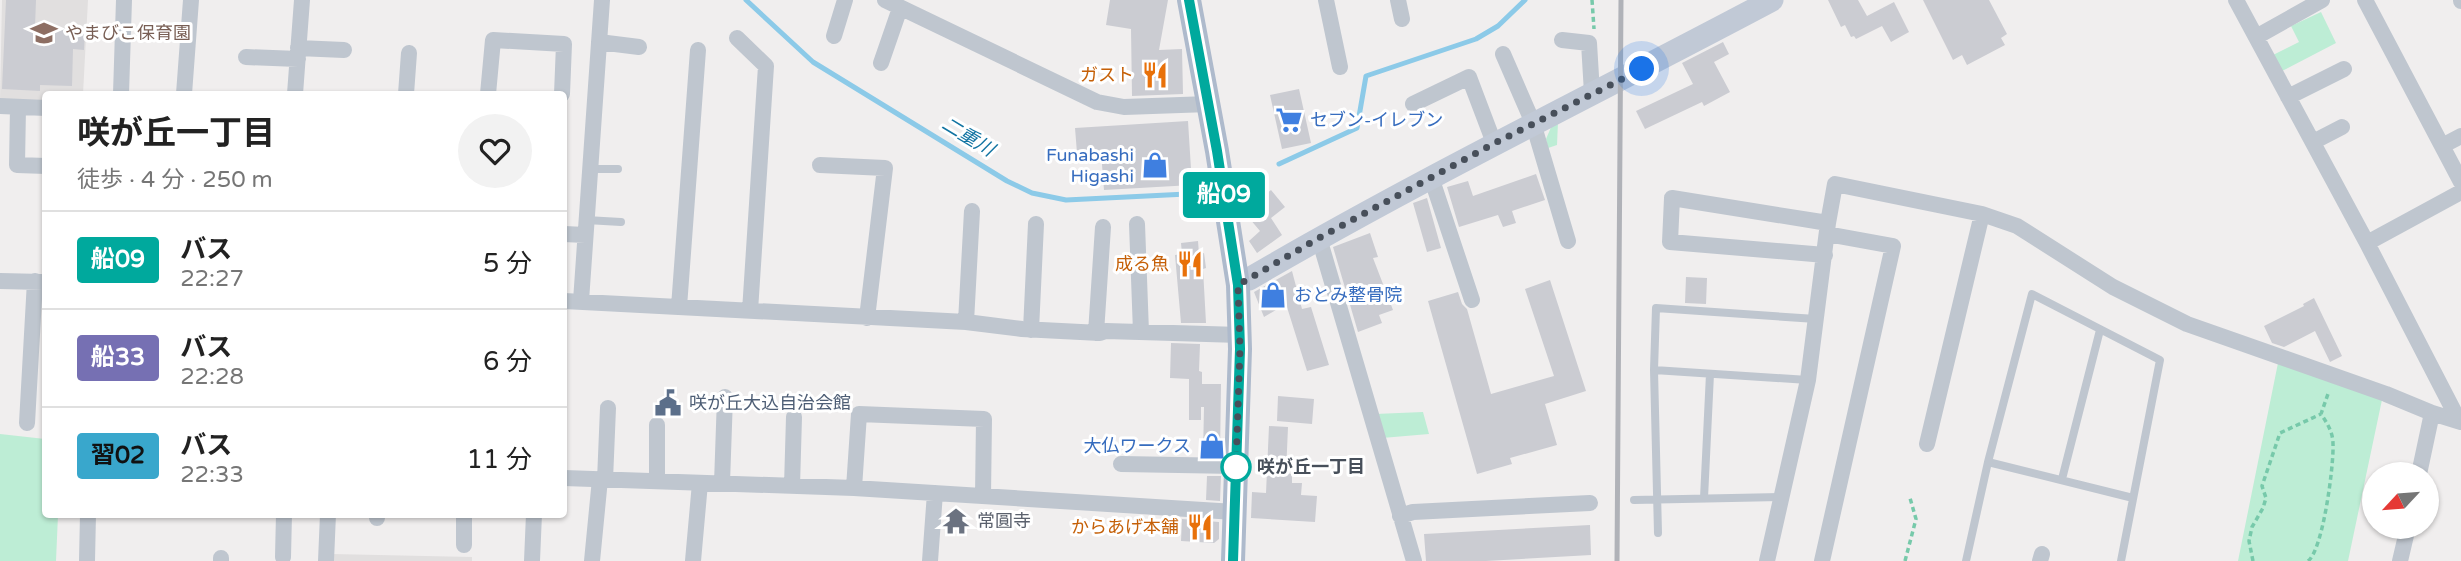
<!DOCTYPE html>
<html lang="ja">
<meta charset="utf-8">
<style>
body{margin:0;font-family:"Varela Round","Noto Sans JP",sans-serif;background:#f2f2f2;color:#222;height:100vh;display:flex;flex-direction:column;font-size:26px;white-space:nowrap}
*{box-sizing:border-box;margin:0}
p{font-size:23px;color:#767676}
.icon{flex:none;width:38px;height:38px;fill:none;stroke:currentColor;stroke-width:2;stroke-linecap:round;stroke-linejoin:round}
.map{position:relative;flex:1;overflow:hidden}
.drawer{position:absolute;left:42px;top:91px;width:525px;height:427px;display:flex;flex-direction:column;background:#fff;border-radius:7px;box-shadow:0 2px 5px #0004}
.drawer>*{flex:none}
.badge{padding:0 14px;border-radius:5px;font-size:24px;line-height:46px}
.needle{width:46px;rotate:244deg}
.controls{position:absolute;left:2362px;top:462px;display:grid;gap:14px}
.controls a{display:grid;place-items:center;width:77px;height:77px;border-radius:50%;background:#fff;box-shadow:0 2px 5px #0004;font-size:35px}
.you{position:absolute;width:35px;height:35px;margin:-18px;border:5px solid #fff;border-radius:50%;background:#1a73e8;box-shadow:0 0 0 10px #1a73e833}
.map>.badge{position:absolute;translate:-50% -50%;box-shadow:0 0 0 4px #fff}
.round{display:grid;place-items:center;flex:none;width:74px;height:74px;border-radius:37px;background:#f2f2f2}
.overview{display:flex;align-items:center;justify-content:space-between;height:119px;padding:0 35px}
h1{font-size:33px;font-weight:700;line-height:52px}
ul{padding:0;list-style:none}
li{display:flex;align-items:center;gap:21px;height:98px;padding:0 35px;border-top:2px solid #e0e0e0}
li div{flex:1}
li b{display:block;font-size:26px}
li em{font-style:normal}
li .badge{min-width:77px;font-weight:700;text-align:center}
.map>svg:first-child{display:block}
.education{fill:#e1dfdf}
.green{fill:#bdedd5}
.lines{fill:none;stroke-linecap:round;stroke-linejoin:round}
.stream{stroke:#8ccae8;stroke-width:5}
.building{fill:#cbccd2}
.path{stroke:#77c9aa;stroke-width:3.5;stroke-dasharray:5 3.5;stroke-linecap:butt}
.lane{stroke:#bfc6cf;stroke-width:8}
.street{stroke:#bfc6cf;stroke-width:16}
.secondary{stroke:#c1c9d6;stroke-width:23}
.primary{stroke:#aebacc;stroke-width:24}
.rail{stroke:#b0b2b8;stroke-width:5}
.line-casing{stroke:#fff;stroke-width:16}
.line{stroke:#00a99d;stroke-width:10}
.walk{stroke:#474f5a;stroke-width:7;stroke-dasharray:0 12.6}
.stop-dot{fill:#fff;stroke:#00a99d;stroke-width:3.5}
.labels{text-anchor:middle;dominant-baseline:central;stroke-width:6;stroke-linejoin:round;paint-order:stroke}
.education-label{font-size:18px;fill:#785e54;stroke:#fff;text-anchor:start}
.food-label{font-size:18px;fill:#c56008;stroke:#fff;text-anchor:end}
.shop-label{font-size:18px;fill:#366cbe;stroke:#fff;text-anchor:start}
.service-label{font-size:18px;fill:#4e5e75;stroke:#fff;text-anchor:start}
.stop-label{font-size:18px;font-weight:bold;fill:#474f5a;stroke:#fff;text-anchor:start}
.worship-label{font-size:18px;fill:#5b616d;stroke:#fff;text-anchor:start}
.water-label{font-size:19px;font-style:italic;fill:#1274a2;stroke:#fff}
</style>
<div class="map">
<svg width="2461" height="561" viewBox="0 0 2461 561">
<rect width="100%" height="100%" fill="#f0eeee"/>
<path class="education" d="M 2,0 L 88,0 L 83,94 L 46,94 L 45,103 L 0,101 Z
M 332,554 L 472,557 L 472,561 L 331,561 Z"/>
<path class="green" d="M 2321,12 L 2336,43 L 2282,71 L 2273,55 L 2299,42 L 2291,26 Z
M 1558,122 L 1557,145 L 1548,148 L 1546,139 L 1552,125 Z
M 2278,363 L 2383,395 L 2348,561 L 2238,561 Z
M 1423,412 L 1429,434 L 1382,438 L 1375,414 Z
M 0,434 L 45,439 L 46,514 L 58,515 L 56,561 L 0,561 Z"/>
<g class="lines">
<path class="stream" d="M 746,0 L 813,62 L 1007,181 L 1032,193 L 1066,200 L 1187,194 L 1210,190
M 1279,164 L 1357,128 L 1366,76 L 1476,39 L 1498,26 L 1525,0
M 1238,183 L 1243,180"/>
</g>
<path class="building" d="M 6,0 L 36,0 L 35,27 L 85,29 L 84,50 L 73,49 L 72,86 L 40,85 L 40,91 L 2,89 Z
M 1110,0 L 1168,0 L 1159,50 L 1182,49 L 1183,94 L 1132,96 L 1131,29 L 1106,25 Z
M 1828,0 L 1858,0 L 1867,16 L 1894,2 L 1909,32 L 1891,42 L 1882,26 L 1856,39 L 1854,36 L 1851,37 L 1845,25 L 1841,27 Z
M 1923,0 L 1989,0 L 2007,34 L 2001,38 L 2005,45 L 1967,65 L 1962,55 L 1953,60 Z
M 1723,42 L 1729,54 L 1714,62 L 1730,92 L 1704,106 L 1702,102 L 1645,129 L 1636,111 L 1693,84 L 1682,63 Z
M 1299,89 L 1311,143 L 1282,149 L 1270,95 Z
M 1188,121 L 1192,185 L 1104,190 L 1101,152 L 1077,153 L 1075,128 Z
M 1536,174 L 1545,200 L 1512,211 L 1516,223 L 1503,227 L 1498,215 L 1459,227 L 1447,187 L 1468,181 L 1473,196 Z
M 1271,190 L 1285,207 L 1271,218 L 1282,235 L 1257,253 L 1249,241 L 1260,231 L 1244,212 Z
M 1427,198 L 1441,248 L 1427,252 L 1413,203 Z
M 1370,233 L 1378,257 L 1373,258 L 1393,310 L 1379,315 L 1382,323 L 1358,332 L 1333,247 Z
M 1198,241 L 1199,254 L 1204,253 L 1206,268 L 1203,269 L 1206,323 L 1181,323 L 1175,255 L 1182,254 L 1181,243 Z
M 1292,271 L 1302,309 L 1311,307 L 1329,365 L 1307,371 L 1286,304 L 1264,317 L 1254,292 Z
M 1686,277 L 1707,278 L 1706,304 L 1685,303 Z
M 1550,280 L 1586,391 L 1545,404 L 1557,445 L 1510,458 L 1512,464 L 1477,474 L 1428,301 L 1458,292 L 1462,304 L 1467,309 L 1491,394 L 1554,376 L 1525,289 Z
M 2314,298 L 2342,356 L 2330,362 L 2315,331 L 2284,347 L 2272,343 L 2264,326 L 2304,306 L 2303,304 Z
M 1171,343 L 1200,344 L 1199,371 L 1202,372 L 1202,384 L 1221,384 L 1220,455 L 1203,455 L 1204,407 L 1201,407 L 1201,420 L 1189,420 L 1189,379 L 1170,378 Z
M 1278,396 L 1314,399 L 1312,424 L 1277,421 Z
M 1269,426 L 1288,427 L 1286,473 L 1292,474 L 1292,483 L 1302,483 L 1301,495 L 1317,496 L 1315,522 L 1251,518 L 1252,492 L 1266,493 Z
M 1207,476 L 1221,476 L 1220,501 L 1206,500 Z
M 1182,519 L 1219,522 L 1219,539 L 1214,543 L 1181,541 Z
M 1590,525 L 1591,555 L 1486,561 L 1426,561 L 1424,534 Z"/>
<g class="lines">
<path class="path" d="M 1592,0 L 1594,29
M 1905,561 L 1916,519 L 1910,498
M 2253,561 L 2249,541 L 2252,527 L 2263,508 L 2266,498 L 2262,486 L 2280,433 L 2321,414
M 2308,561 C 2323,550 2334,465 2333,444 C 2333,432 2327,423 2321,414 L 2329,391"/>
<path class="lane" d="M 590,169 L 618,169
M 586,220 L 621,222
M 1654,370 L 1808,380
M 1988,462 L 2133,498
M 2062,479 L 2100,330
M 1704,498 L 1710,374
M 1634,500 L 1783,497
M 1658,533 L 1654,370 L 1656,308 L 1816,319
M 1966,561 L 1988,462 L 2032,294 L 2160,360 L 2121,561"/>
<path class="street" d="M 885,0 L 1097,102 L 1124,107 L 1209,104
M 1326,0 L 1340,67
M 1398,0 L 1402,19
M 2236,0 L 2367,243 L 2459,421
M 2365,0 L 2461,182
M 2461,0 L 2461,1
M 834,36 L 845,0
M 2256,37 L 2322,0
M 737,38 L 766,66 L 750,311
M 1562,40 L 1589,43 L 1592,93
M 599,42 L 639,47
M 298,48 L 344,50
M 1503,54 L 1533,123 L 1568,241
M 246,57 L 298,59
M 881,63 L 900,8
M 121,94 L 124,0
M 184,94 L 191,0
M 295,94 L 302,0
M 406,94 L 409,53
M 488,94 L 493,40 L 564,44 L 562,94
M 2288,97 L 2344,69
M 1413,104 L 1469,77 L 1494,143
M 0,106 L 46,108
M 18,107 L 17,165 L 46,166
M 2313,142 L 2342,127
M 2442,146 L 2461,136
M 820,165 L 885,168 L 867,318
M 1431,177 L 1472,300
M 1137,224 L 1141,332
M 564,234 L 585,235
M 1319,238 L 1414,561
M 2367,243 L 2461,192
M 1825,255 L 1670,242 L 1672,198 L 1828,223
M 0,281 L 43,282
M 564,301 L 966,322 L 1022,329 L 1100,333 L 1106,331 L 1240,335
M 581,301 L 602,0
M 679,307 L 698,50
M 966,322 L 972,211
M 1031,330 L 1036,224
M 1096,333 L 1103,227
M 27,423 L 35,281
M 657,425 L 657,481
M 1927,444 L 1982,214
M 1121,464 L 1236,466
M 2419,474 L 2432,413
M 564,478 L 854,488 L 1235,512
M 605,480 L 608,408
M 722,483 L 725,397
M 792,486 L 794,417
M 854,488 L 859,414 L 984,419 L 983,496
M 464,514 L 464,545
M 1400,516 L 1413,512 L 1590,503
M 377,518 L 377,514
M 283,557 L 284,514
M 221,558 L 221,561
M 87,561 L 88,514
M 326,561 L 328,514
M 532,561 L 534,514
M 592,561 L 600,479
M 693,561 L 700,483
M 930,561 L 935,493
M 1767,561 L 1808,380 L 1828,223 L 1835,184 L 1982,214 L 2017,226 L 2113,287 L 2187,324 L 2386,394 L 2432,413 L 2461,422
M 1822,561 L 1893,246 L 1827,234
M 2040,561 L 2042,554
M 2400,561 L 2408,527"/>
<path class="secondary" d="M 1249,279 C 1420,179 1597,93 1772,0"/>
<path class="primary" d="M 1189,0 L 1217,151 L 1238,285 L 1240,349 L 1233,561"/>
<path class="rail" d="M 1617,561 L 1621,0"/>
</g>
<g class="lines">
<g class="line-casing">
<path id="line" d="M 1189,0 L 1217,151 L 1238,285 L 1240,349 L 1233,561"/>
</g>
<use href="#line" class="line"/>
<path class="walk" d="M 1236,467 L 1240,349 L 1238,285 L 1319,238 L 1493,144 L 1642,69"/>
</g>
<defs>
<g id="school-bare" transform="scale(2.1)"><path d="M0-5L7-2L0 1L-7-2ZM-4 1L0 2.5L4 1V4Q0 6-4 4Z" fill="#8d6e63" stroke="#fff" stroke-width="2.5" paint-order="stroke"/></g>
<g id="restaurant-bare" transform="scale(2.1)"><path d="M-5-6h1v4h1v-4h1v4h1v-4h1v5L-1.5 .5V6h-2V.5L-5-1ZM5-6V6H3V1.5H1.5Q1.5-4 5-6Z" fill="#e8710a" stroke="#fff" stroke-width="2.5" paint-order="stroke"/></g>
<g id="supermarket-bare" transform="scale(2.1)"><path d="M-6-5.5h2.5l.6 2H6L4.5 2H-2.5L-4.4-4H-6ZM-1.5 3.2a1.3 1.3 0 1 0 .1 0ZM3 3.2a1.3 1.3 0 1 0 .1 0Z" fill="#3f7fe0" stroke="#fff" stroke-width="2.5" paint-order="stroke"/></g>
<g id="shop-bare" transform="scale(2.1)"><path d="M-5-2.5h2.3a2.7 3.5 0 0 1 5.4 0H5L5.5 6h-11ZM-1.5-2.5h3a1.5 2.3 0 0 0-3 0Z" fill="#3f7fe0" stroke="#fff" stroke-width="2.5" paint-order="stroke"/></g>
<g id="civic-bare" transform="scale(2.1)"><path d="M-.6-6.5H3V-4.5H.6V-3L4-1V1h2V6H-6V1h2V-1L-.6-3ZM-1.2 2.5V6h2.4V2.5Z" fill="#5c6f8a" stroke="#fff" stroke-width="2.5" paint-order="stroke"/></g>
<g id="temple-bare" transform="scale(2.1)"><path d="M0-6L5-2H3V0L6.5 2.5H4V6H1.5V3h-3V6H-4V2.5H-6.5L-3 0V-2H-5Z" fill="#6b7280" stroke="#fff" stroke-width="2.5" paint-order="stroke"/></g>
</defs>
<g fill-rule="evenodd">
<use href="#school-bare" x="44" y="33"/>
<use href="#restaurant-bare" x="1155" y="75"/>
<use href="#supermarket-bare" x="1289" y="120"/>
<use href="#shop-bare" x="1155" y="165"/>
<use href="#restaurant-bare" x="1190" y="264"/>
<use href="#shop-bare" x="1273" y="295"/>
<use href="#civic-bare" x="668" y="403"/>
<use href="#shop-bare" x="1212" y="446"/>
<use href="#temple-bare" x="956" y="521"/>
<use href="#restaurant-bare" x="1200" y="527"/>
</g>
<circle class="stop-dot" cx="1236" cy="467" r="14"/>
<g class="labels">
<g class="education-label">
<text x="65" y="33">やまびこ保育園</text>
</g>
<g class="food-label">
<text x="1134" y="75">ガスト</text>
<text x="1169" y="264">成る魚</text>
<text x="1179" y="527">からあげ本舗</text>
</g>
<g class="shop-label">
<text x="1310" y="120">セブン-イレブン</text>
<text x="1134" y="155" text-anchor="end">Funabashi<tspan x="1134" dy="21">Higashi</tspan></text>
<text x="1294" y="295">おとみ整骨院</text>
<text x="1191" y="446" text-anchor="end">大仏ワークス</text>
</g>
<g class="service-label">
<text x="689" y="403">咲が丘大込自治会館</text>
</g>
<g class="stop-label">
<text x="1257" y="467">咲が丘一丁目</text>
</g>
<g class="worship-label">
<text x="977" y="521">常圓寺</text>
</g>
<g class="water-label">
<text transform="translate(968 137) rotate(31)">二重川</text>
</g>
</g>
</svg>
<div class="controls">
<a><svg class="needle" viewBox="-14 -14 28 28"><path d="M0-13l5 13h-10z" fill="#e53935"/><path d="M0 13l5-13h-10z" fill="#767676"/></svg></a>
</div>
<div class="you" style="left:1642px;top:69px"></div>
<b class="badge" style="left:1224px;top:195px;background:#00a99d;color:#fff">船09</b>
<section class="drawer">
<div class="overview"><div><h1>咲が丘一丁目</h1><p>徒歩 · 4 分 · 250 m</p></div><a class="round"><svg class="icon" aria-label="heart" viewBox="0 0 24 24"><path d="M12 20l-8-8c-3-5 5-10 8-4 3-6 11-1 8 4z"/></svg></a></div>
<ul>
<li><span class="badge" style="background:#00a99d;color:#fff">船09</span><div><b>バス</b><p>22:27</p></div><em>5 分</em></li>
<li><span class="badge" style="background:#7670b3;color:#fff">船33</span><div><b>バス</b><p>22:28</p></div><em>6 分</em></li>
<li><span class="badge" style="background:#39a7cc;color:#111">習02</span><div><b>バス</b><p>22:33</p></div><em>11 分</em></li>
</ul>
</section>
</div>
